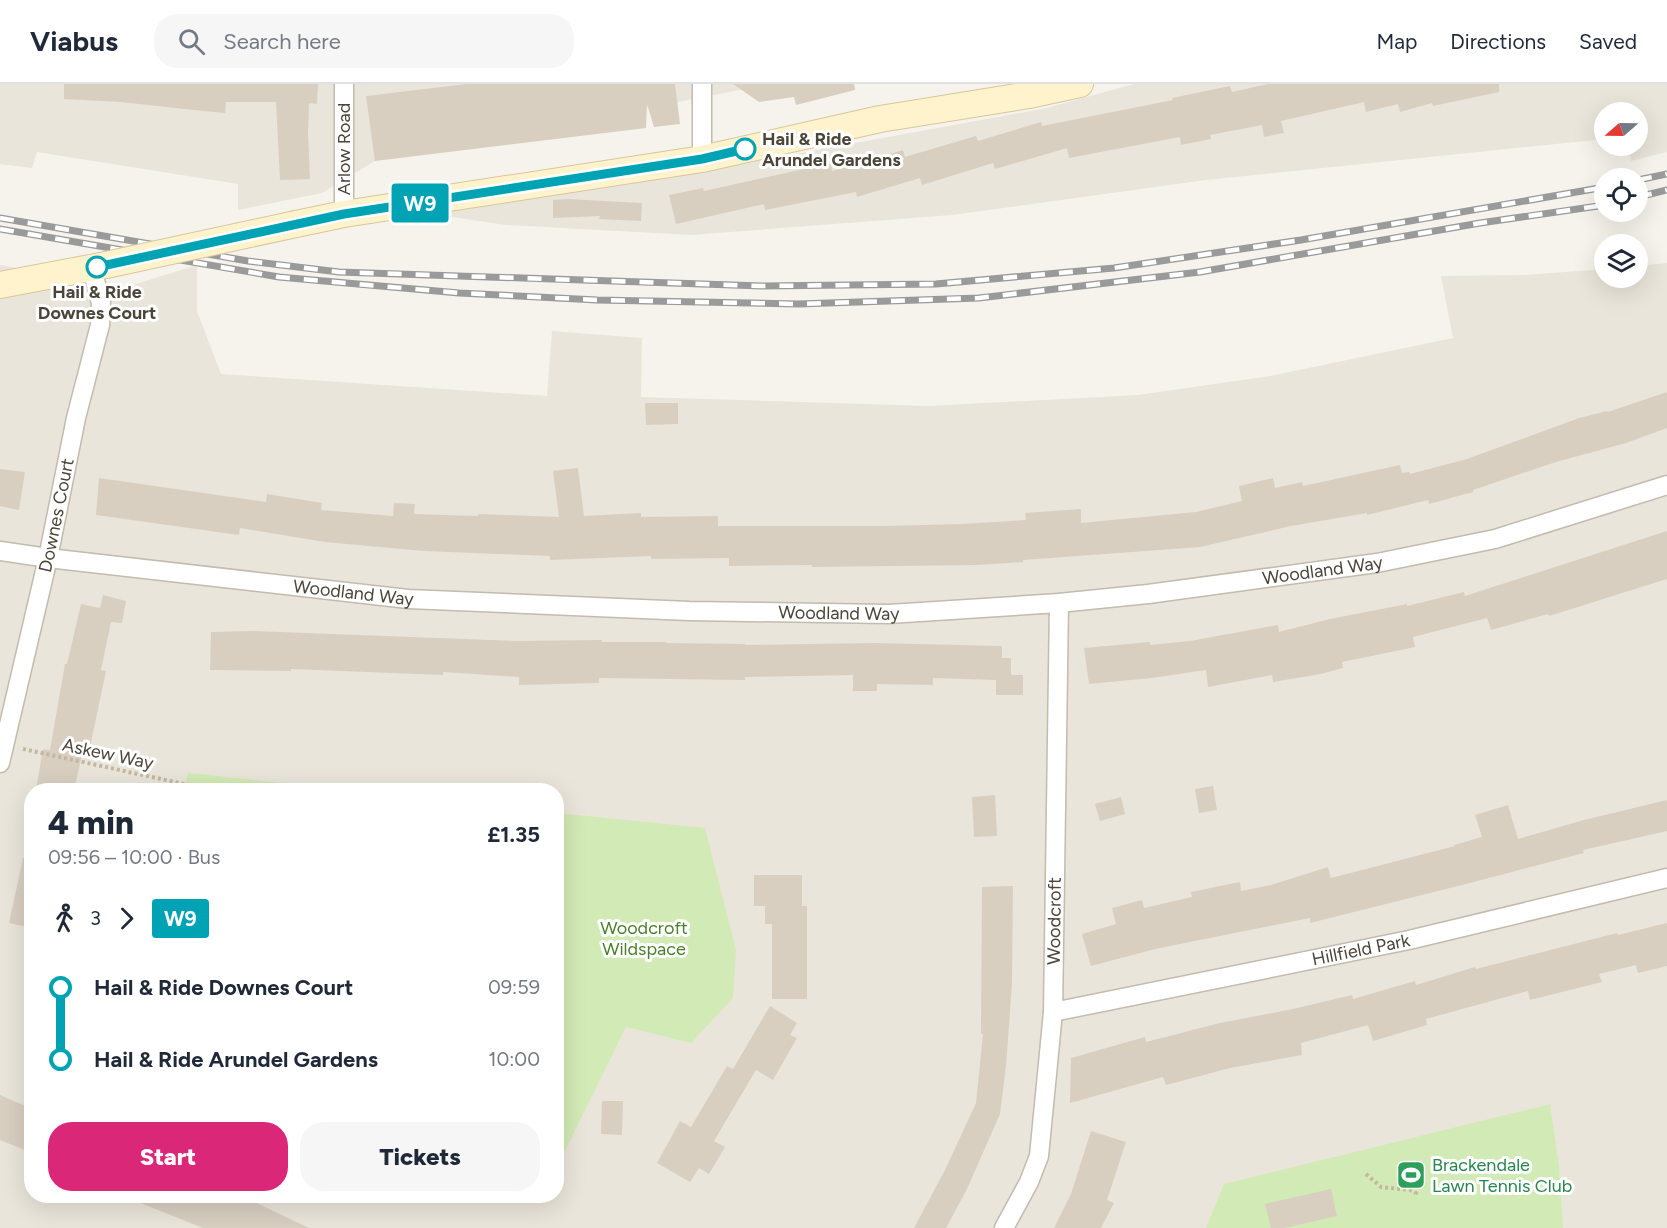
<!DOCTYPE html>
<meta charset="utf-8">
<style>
body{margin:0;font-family:Figtree,sans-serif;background:#f6f6f7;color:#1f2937;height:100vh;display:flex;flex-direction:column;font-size:22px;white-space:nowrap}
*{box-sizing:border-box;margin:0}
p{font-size:20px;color:#747a83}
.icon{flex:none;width:33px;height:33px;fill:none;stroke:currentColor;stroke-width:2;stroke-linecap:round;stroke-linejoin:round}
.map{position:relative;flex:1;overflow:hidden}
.side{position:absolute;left:24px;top:699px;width:540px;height:420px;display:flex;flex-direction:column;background:#fff;border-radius:24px;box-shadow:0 6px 24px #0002}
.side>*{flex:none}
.badge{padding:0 12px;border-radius:4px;font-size:21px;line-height:39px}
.needle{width:39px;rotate:250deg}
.buttons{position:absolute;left:1594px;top:18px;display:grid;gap:12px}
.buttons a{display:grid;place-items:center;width:54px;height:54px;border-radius:50%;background:#fff;box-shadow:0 6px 24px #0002;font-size:30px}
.map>.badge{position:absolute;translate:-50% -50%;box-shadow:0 0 0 3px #fff}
.legs{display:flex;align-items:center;gap:9px;height:66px;padding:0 24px;font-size:20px}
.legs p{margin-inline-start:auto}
.headline{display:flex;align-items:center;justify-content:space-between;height:102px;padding:0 24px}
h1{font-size:33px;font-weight:800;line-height:45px}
.button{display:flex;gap:12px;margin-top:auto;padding:12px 24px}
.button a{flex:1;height:69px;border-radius:24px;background:#db2777;color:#fff;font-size:24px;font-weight:800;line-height:69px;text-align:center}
.button a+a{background:#f6f6f7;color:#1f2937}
ul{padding:0 24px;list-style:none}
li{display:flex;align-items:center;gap:21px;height:72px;font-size:22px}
li i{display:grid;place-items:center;width:9px;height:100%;margin:0 8px;background:currentColor}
li i::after{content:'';width:15px;height:15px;margin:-8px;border:4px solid;border-radius:50%;background:#fff}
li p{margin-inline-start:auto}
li:first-child i{background:linear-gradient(#0000 50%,currentColor 0)}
li:last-child i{background:linear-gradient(currentColor 50%,#0000 0)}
header{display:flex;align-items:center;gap:36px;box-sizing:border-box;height:84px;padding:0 30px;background:#fff;border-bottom:2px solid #e0e1e3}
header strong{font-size:28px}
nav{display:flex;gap:33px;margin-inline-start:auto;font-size:21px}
.search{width:420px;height:54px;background:#f6f6f7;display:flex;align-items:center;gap:15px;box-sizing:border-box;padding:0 21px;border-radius:24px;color:#747a83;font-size:22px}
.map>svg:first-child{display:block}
.residential{fill:#eae5da;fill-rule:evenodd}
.green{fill:#d2eab5}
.building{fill:#d8cfc1}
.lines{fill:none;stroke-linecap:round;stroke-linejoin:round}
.street-casing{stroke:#c2bbae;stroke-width:21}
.secondary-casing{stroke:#d6c79b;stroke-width:28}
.path{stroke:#c4b79f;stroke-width:4;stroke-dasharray:3 3;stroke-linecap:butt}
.street{stroke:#fff;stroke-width:18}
.secondary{stroke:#fff3cd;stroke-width:26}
.rail-casing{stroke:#9a9a9a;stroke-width:7}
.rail{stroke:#fff;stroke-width:4.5;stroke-dasharray:14;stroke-linecap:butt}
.secondary-bridge-casing{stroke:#d6c79b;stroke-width:28;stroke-linecap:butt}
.secondary-bridge{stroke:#fff3cd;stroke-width:26}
.line-1-casing{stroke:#fff;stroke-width:14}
.line-1{stroke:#00a3b4;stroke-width:9}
.stop-1-dot{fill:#fff;stroke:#00a3b4;stroke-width:3}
.labels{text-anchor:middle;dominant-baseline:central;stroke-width:6;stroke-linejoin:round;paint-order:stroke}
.stop-label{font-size:18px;font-weight:bold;fill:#4b4439;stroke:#fff;text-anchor:start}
.street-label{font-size:18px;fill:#4b4439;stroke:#fff}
.park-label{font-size:18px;fill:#4a7f2a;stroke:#fff}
.leisure-label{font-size:18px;fill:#27864d;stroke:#fff;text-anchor:start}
</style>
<header>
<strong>Viabus</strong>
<div class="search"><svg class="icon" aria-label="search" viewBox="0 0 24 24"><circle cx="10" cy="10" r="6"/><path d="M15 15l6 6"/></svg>Search here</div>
<nav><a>Map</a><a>Directions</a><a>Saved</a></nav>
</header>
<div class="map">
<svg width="1667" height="1144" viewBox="0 0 1667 1144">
<rect width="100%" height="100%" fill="#f6f3ec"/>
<path class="residential" d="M 0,0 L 770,0 L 375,77 L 322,109 L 238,126 L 238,100 L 37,68 L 32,84 L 0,80 Z
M 1134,0 L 1667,0 L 1667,68 L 1631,77 L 1628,62 L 1638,62 L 1638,28 L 1605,28 L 1605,55 L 1206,96 L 952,131 L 691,151 L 506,141 L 452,133 L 422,132 L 565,96 L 779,73 L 1047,24 Z
M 1667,179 L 1667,1144 L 0,1144 L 0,181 L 123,204 L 197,181 L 197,227 L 221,290 L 547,312 L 552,247 L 642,254 L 641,313 L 929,322 L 1138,311 L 1270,292 L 1453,254 L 1441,192 L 1525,191 L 1605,185 L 1605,194 L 1638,194 L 1638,182 ZM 32,706 L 556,706 L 556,1112 L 32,1112 Z"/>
<path class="green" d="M 188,689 L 349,706 L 184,706 Z
M 557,729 L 705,744 L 736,866 L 733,914 L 691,959 L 626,943 L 563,1071 L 556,1069 Z
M 1550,1020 L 1559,1082 L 1563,1144 L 1206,1144 L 1224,1100 Z"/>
<path class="building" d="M 64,0 L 318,0 L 317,20 L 309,19 L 308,49 L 310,95 L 280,96 L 276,18 L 226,18 L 225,29 L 194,26 L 121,18 L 64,15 Z
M 466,0 L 675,0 L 680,40 L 654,43 L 647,20 L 646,44 L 375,77 L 366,12 Z
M 733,0 L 854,0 L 855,6 L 796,21 L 794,13 L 759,18 Z
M 1268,0 L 1499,0 L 1499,8 L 1433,22 L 1432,19 L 1400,28 L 1398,20 L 1366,28 L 1364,18 L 1281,37 L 1284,49 L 1264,53 L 1262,41 L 1210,51 L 1211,55 L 1181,61 L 1180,53 L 1069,74 L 1067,64 L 995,85 L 993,79 L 922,101 L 920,94 L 857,113 L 856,108 L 765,126 L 764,120 L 676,140 L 669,111 L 703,104 L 704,107 L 831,79 L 832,87 L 903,66 L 905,73 L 976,52 L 978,57 L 1041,38 L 1042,42 L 1173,16 L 1172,14 L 1230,2 L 1232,8 Z
M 568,115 L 642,119 L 641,137 L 599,135 L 600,132 L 553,134 L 553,116 Z
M 1667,308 L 1667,344 L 1626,359 L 1556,378 L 1473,406 L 1473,408 L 1429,420 L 1428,416 L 1367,431 L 1367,429 L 1291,442 L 1200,463 L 1023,476 L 1023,478 L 978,481 L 812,483 L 812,481 L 729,482 L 729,474 L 651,475 L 651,472 L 550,476 L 550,472 L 424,467 L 325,458 L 240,444 L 239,451 L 96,431 L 99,394 L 266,418 L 267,410 L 322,419 L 321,426 L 393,432 L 394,419 L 415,420 L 414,430 L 478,432 L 478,430 L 559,433 L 553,387 L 578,384 L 584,432 L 641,429 L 641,433 L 718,432 L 718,442 L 883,442 L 963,440 L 1026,436 L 1025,429 L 1081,425 L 1081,439 L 1196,428 L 1242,417 L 1239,402 L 1273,394 L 1275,404 L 1302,398 L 1303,402 L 1400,381 L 1402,389 L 1409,388 L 1410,390 L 1467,375 L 1579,334 L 1607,327 L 1608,328 Z
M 645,319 L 678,319 L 678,340 L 646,341 Z
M 0,385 L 25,388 L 19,426 L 0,422 Z
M 1667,447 L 1667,495 L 1549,532 L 1548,530 L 1491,546 L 1487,534 L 1413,553 L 1415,563 L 1342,578 L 1343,584 L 1321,590 L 1273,598 L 1272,591 L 1208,603 L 1206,586 L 1152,594 L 1089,600 L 1084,564 L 1150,558 L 1150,561 L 1190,557 L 1278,541 L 1279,548 L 1330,535 L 1407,520 L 1407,522 L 1464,508 L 1465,512 Z
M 103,511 L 126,517 L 122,539 L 111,538 L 101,586 L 106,587 L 89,668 L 83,667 L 74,706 L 36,706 L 43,665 L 50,666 L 65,580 L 67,580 L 81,520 L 100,524 Z
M 253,547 L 517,557 L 602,556 L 602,558 L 666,558 L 666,559 L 745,560 L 745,561 L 876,559 L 1002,562 L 1002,574 L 1011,574 L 1011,591 L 1023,591 L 1023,611 L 996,611 L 996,596 L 933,594 L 933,601 L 877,600 L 877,607 L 853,607 L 853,591 L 745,593 L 745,596 L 599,594 L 599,599 L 519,601 L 519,593 L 443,588 L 443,591 L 291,585 L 291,587 L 210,586 L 211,548 Z
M 1213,702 L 1217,726 L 1199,729 L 1195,705 Z
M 995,711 L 997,752 L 974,753 L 972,713 Z
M 1121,713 L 1125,730 L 1100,737 L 1095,720 Z
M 1667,716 L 1667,747 L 1583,766 L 1584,769 L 1466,800 L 1310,839 L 1310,834 L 1155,865 L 1091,882 L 1082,850 L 1116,840 L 1112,824 L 1142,816 L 1144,824 L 1192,813 L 1191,808 L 1240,798 L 1241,807 L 1271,801 L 1328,783 L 1331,794 L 1455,762 L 1454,761 L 1482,753 L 1475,731 L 1508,721 L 1518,755 L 1584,736 Z
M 23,774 L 32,774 L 32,844 L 9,839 Z
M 754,791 L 802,791 L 802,822 L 807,822 L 807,915 L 772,915 L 772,840 L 765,840 L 765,822 L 754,822 Z
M 1013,802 L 1012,900 L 1006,982 L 1000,1030 L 967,1105 L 946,1144 L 914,1144 L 945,1086 L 976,1019 L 983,950 L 981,950 L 982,803 Z
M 1667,839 L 1667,882 L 1638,889 L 1636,881 L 1599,890 L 1602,898 L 1530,916 L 1528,907 L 1426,935 L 1427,941 L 1373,957 L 1368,941 L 1301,959 L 1302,971 L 1230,984 L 1166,1001 L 1163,993 L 1070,1019 L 1071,974 L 1145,953 L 1146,958 L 1220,939 L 1293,925 L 1352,911 L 1353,915 L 1415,897 L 1416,901 L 1475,883 L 1476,885 L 1617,849 L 1618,851 Z
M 770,922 L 797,939 L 790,951 L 797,954 L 773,996 L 756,986 L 714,1057 L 725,1063 L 709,1090 L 699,1084 L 690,1098 L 657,1079 L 680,1037 L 691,1043 L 727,982 L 733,985 Z
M 0,1011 L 32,1025 L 32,1069 L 0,1056 Z
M 602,1017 L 623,1017 L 622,1051 L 601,1050 Z
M 1091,1047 L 1126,1058 L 1107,1116 L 1114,1119 L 1101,1144 L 1054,1144 L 1071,1110 Z
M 1331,1105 L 1337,1132 L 1284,1144 L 1271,1144 L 1265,1120 Z
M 123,1112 L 242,1112 L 309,1144 L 203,1144 Z"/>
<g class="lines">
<g class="street-casing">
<g id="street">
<path d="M 344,0 L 344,130"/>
<path d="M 702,0 L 702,75"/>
<path id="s1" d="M 0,467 L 48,474 L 408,515 L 689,527 L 889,530 L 1059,519 L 1148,510 L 1377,479 L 1495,455 L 1667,401"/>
<path id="s2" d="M 0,679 L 48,474 L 76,334 L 100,241 L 101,219 L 92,185"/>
<path id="s3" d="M 1053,928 L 1409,856 L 1667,794"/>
<path id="s4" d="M 1004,1144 L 1029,1098 L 1039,1072 L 1053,928 L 1059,519"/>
</g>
</g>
<g class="secondary-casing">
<path id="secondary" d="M 296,140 L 344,130 L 702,75 L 880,35 L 1029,11 L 1080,0
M 0,201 L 106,181"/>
</g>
<path class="path" d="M 23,665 L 207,705
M 1366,1090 L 1381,1103 L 1410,1106 L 1416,1109 L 1414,1111"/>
<use href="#street" class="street"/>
<use href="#secondary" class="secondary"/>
<g class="rail-casing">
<path id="rail" d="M 1638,96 L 1667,90
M 1638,113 L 1667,106
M 0,134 L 248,177 L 339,188 L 762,202 L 936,200 L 1114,184 L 1301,156 L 1605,103
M 0,145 L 279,193 L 459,209 L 597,216 L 798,220 L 979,214 L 1200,188 L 1480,139 L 1605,121"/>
</g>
<use href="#rail" class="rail"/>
<g class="secondary-bridge-casing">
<path id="secondary-bridge" d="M 106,181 L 296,140"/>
</g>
<use href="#secondary-bridge" class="secondary-bridge"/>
</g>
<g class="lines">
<g class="line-1-casing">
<path id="line-1" d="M 97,183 L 344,130 L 702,75 L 745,65"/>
</g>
<use href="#line-1" class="line-1"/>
</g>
<defs>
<g id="stadium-square" transform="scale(1.5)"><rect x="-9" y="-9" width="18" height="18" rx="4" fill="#2e9e5b" stroke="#fff"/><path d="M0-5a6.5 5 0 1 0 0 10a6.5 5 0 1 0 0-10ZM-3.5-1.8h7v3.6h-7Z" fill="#fff"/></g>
</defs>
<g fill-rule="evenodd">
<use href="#stadium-square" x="1411" y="1091"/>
</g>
<g class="stop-1-dot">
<circle cx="745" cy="65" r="10"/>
<circle cx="97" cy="183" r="10"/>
</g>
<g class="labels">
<g class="stop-label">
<text x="762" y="55">Hail &amp; Ride<tspan x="762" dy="21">Arundel Gardens</tspan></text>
<text x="97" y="208" text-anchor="middle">Hail &amp; Ride<tspan x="97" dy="21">Downes Court</tspan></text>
</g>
<g class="street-label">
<text transform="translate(344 65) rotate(-90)">Arlow Road</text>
<text stroke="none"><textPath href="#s2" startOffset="254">Downes Court</textPath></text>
<text stroke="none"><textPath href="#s1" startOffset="1328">Woodland Way</textPath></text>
<text stroke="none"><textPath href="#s1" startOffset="356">Woodland Way</textPath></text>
<text stroke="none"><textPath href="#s1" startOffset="842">Woodland Way</textPath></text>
<text transform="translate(108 670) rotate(12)">Askew Way</text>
<text stroke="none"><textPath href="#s4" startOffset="316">Woodcroft</textPath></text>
<text stroke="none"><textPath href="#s3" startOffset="314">Hillfield Park</textPath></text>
</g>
<g class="park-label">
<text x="644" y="844">Woodcroft<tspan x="644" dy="21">Wildspace</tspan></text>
</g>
<g class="leisure-label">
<text x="1432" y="1081">Brackendale<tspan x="1432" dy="21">Lawn Tennis Club</tspan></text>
</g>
</g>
</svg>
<div class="buttons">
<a><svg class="needle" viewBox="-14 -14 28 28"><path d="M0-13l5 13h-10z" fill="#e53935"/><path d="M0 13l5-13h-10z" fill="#747a83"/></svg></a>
<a><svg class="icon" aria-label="locate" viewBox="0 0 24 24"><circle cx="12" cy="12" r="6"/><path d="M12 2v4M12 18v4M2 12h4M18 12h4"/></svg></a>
<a><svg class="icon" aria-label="layers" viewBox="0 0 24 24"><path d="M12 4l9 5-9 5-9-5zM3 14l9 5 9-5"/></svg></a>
</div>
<b class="badge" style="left:420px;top:119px;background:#00a3b4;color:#fff">W9</b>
<section class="side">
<div class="headline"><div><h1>4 min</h1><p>09:56 – 10:00 · Bus</p></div><b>£1.35</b></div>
<div class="legs"><svg class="icon" aria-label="walk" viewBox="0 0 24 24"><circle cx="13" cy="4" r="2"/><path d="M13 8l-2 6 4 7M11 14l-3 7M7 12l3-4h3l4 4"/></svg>3<svg class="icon" aria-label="forward" viewBox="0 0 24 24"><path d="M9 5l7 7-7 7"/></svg><b class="badge" style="background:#00a3b4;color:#fff">W9</b></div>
<ul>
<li><i style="color:#00a3b4"></i><b>Hail &amp; Ride Downes Court</b><p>09:59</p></li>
<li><i style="color:#00a3b4"></i><b>Hail &amp; Ride Arundel Gardens</b><p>10:00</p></li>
</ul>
<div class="button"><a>Start</a><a>Tickets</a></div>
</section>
</div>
